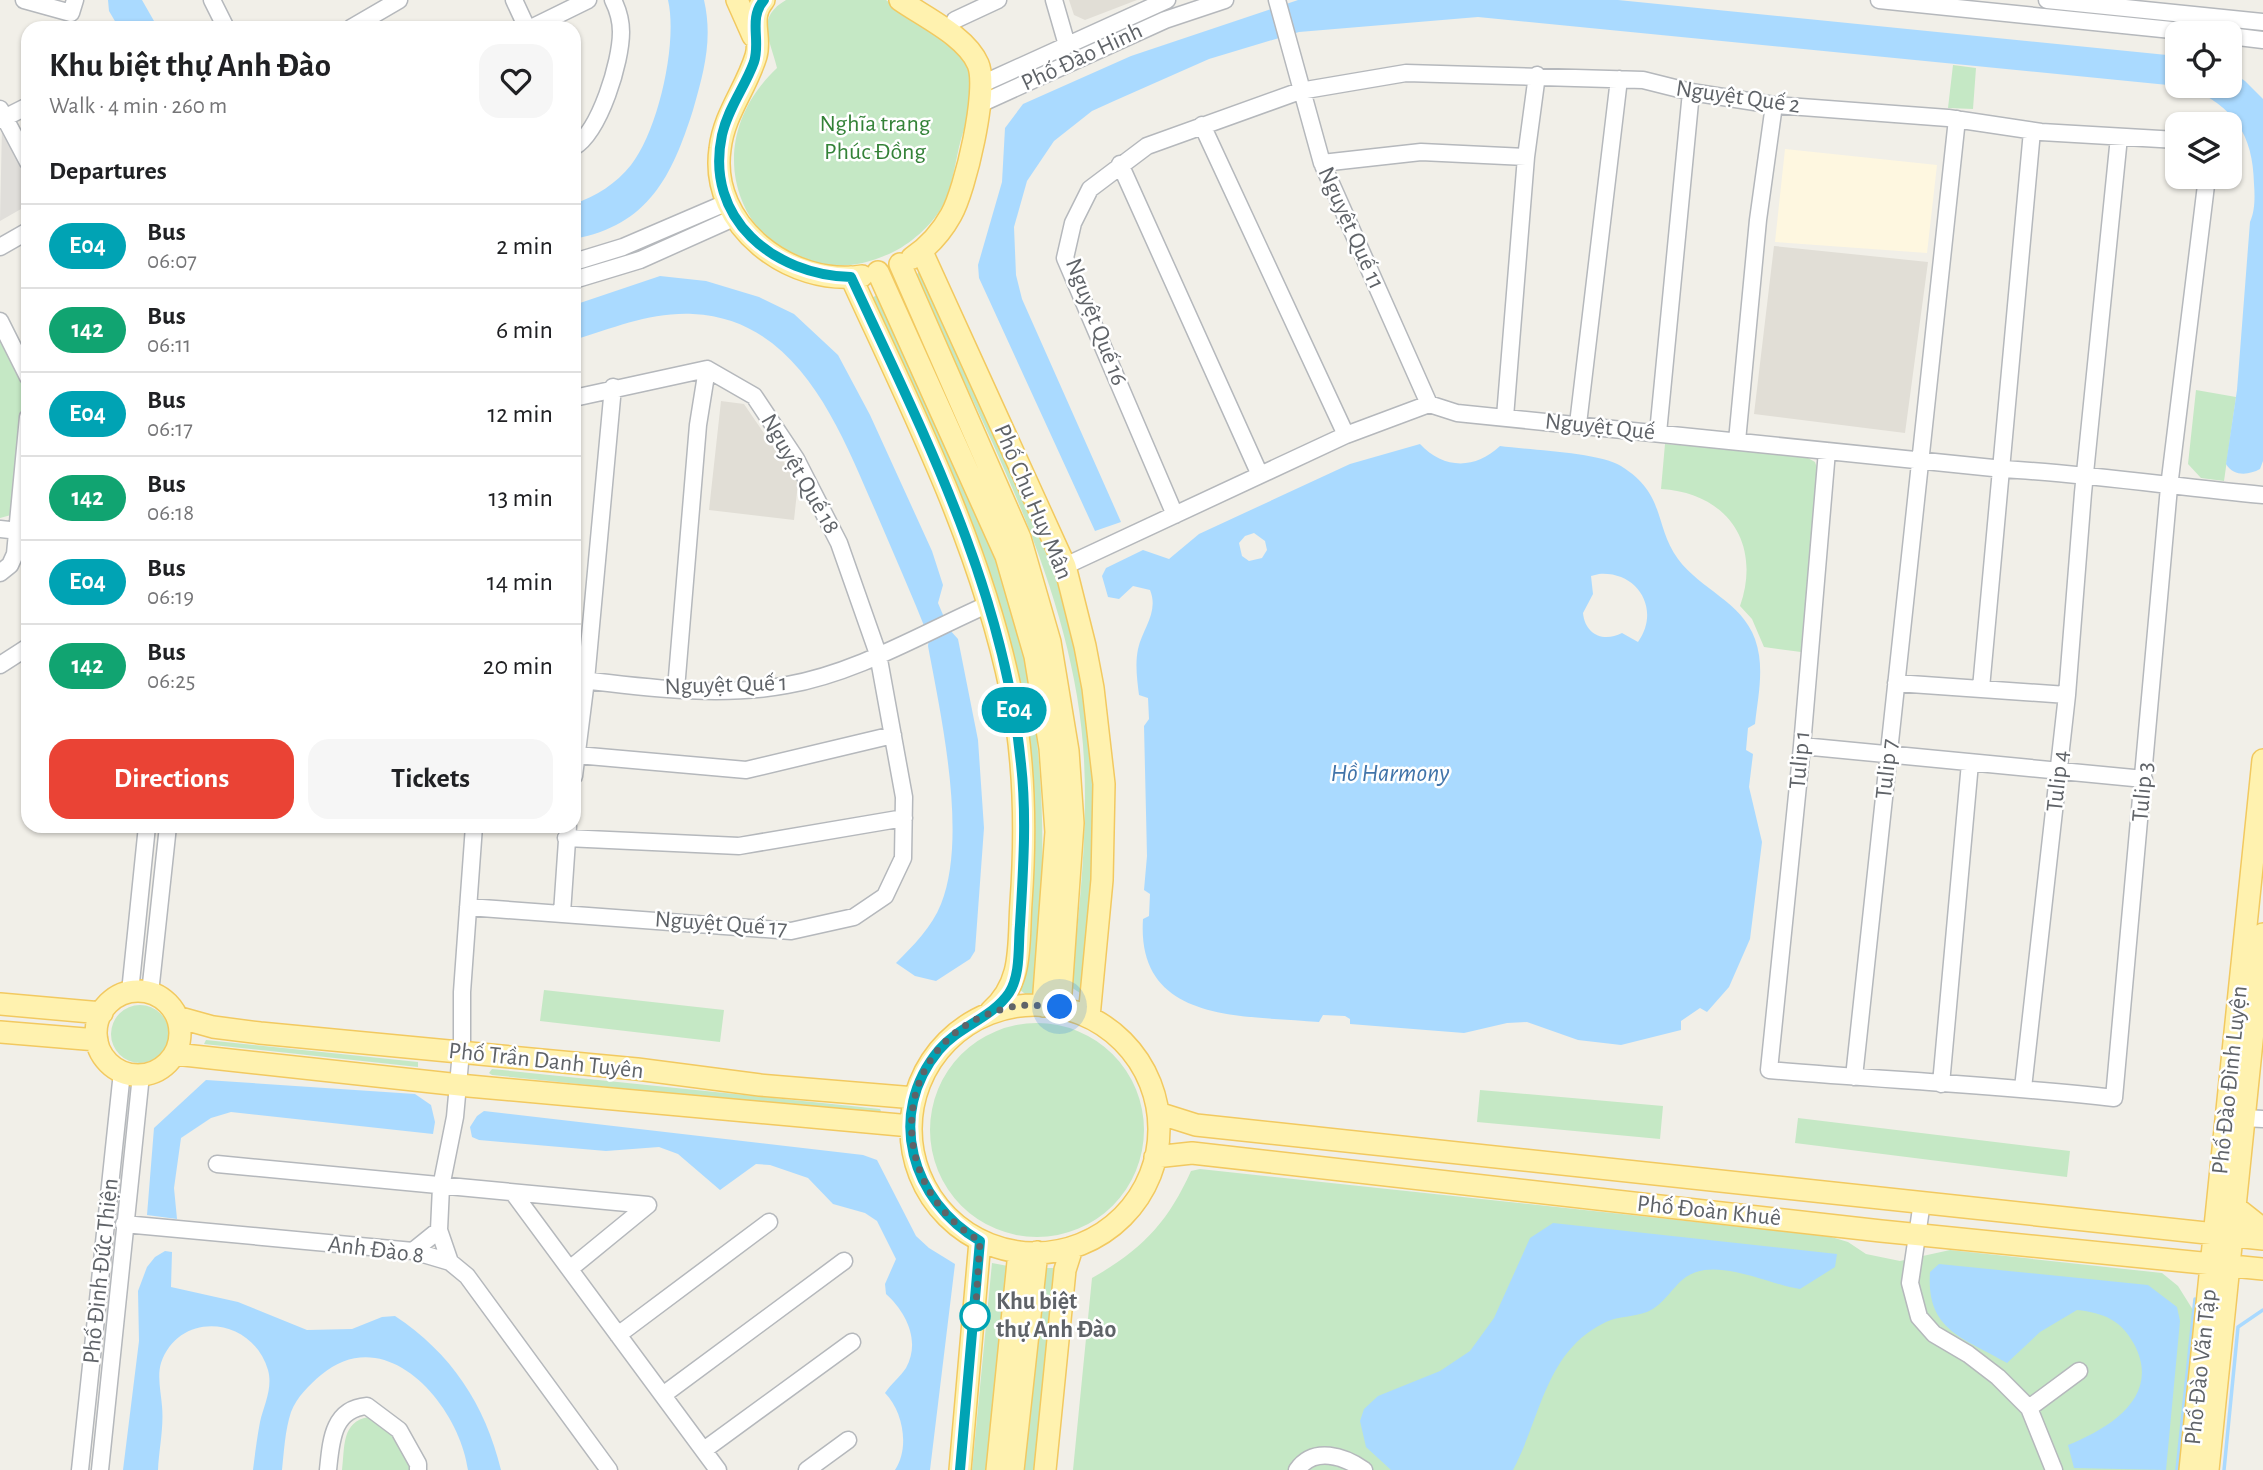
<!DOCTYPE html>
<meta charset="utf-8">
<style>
body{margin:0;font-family:"Alegreya Sans",sans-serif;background:#f6f6f6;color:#202124;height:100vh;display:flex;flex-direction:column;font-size:26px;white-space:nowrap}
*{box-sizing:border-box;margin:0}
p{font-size:23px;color:#757577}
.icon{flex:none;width:38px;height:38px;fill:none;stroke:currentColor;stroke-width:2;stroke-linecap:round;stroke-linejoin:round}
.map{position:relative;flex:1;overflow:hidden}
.details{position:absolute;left:21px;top:21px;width:560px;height:812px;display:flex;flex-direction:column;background:#fff;border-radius:21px;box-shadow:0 2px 5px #0004}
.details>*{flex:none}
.badge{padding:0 14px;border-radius:23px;font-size:24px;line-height:46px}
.tools{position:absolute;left:2165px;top:21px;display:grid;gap:14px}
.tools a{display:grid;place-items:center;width:77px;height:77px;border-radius:14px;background:#fff;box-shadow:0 2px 5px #0004;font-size:35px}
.you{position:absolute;width:35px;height:35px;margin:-18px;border:5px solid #fff;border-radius:50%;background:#1a73e8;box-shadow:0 0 0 10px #1a73e833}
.map>.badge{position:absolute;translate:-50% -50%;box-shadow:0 0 0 4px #fff}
h2{padding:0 28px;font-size:26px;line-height:63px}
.round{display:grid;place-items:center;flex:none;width:74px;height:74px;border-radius:21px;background:#f6f6f6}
.overview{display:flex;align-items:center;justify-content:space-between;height:119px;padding:0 28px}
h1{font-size:33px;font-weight:600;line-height:52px}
.action{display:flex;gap:14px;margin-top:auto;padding:14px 28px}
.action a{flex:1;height:80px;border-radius:21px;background:#ea4335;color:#fff;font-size:28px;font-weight:600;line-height:80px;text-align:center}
.action a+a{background:#f6f6f6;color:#202124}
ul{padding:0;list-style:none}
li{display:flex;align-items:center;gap:21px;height:84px;padding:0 28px;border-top:2px solid #e0e0e0}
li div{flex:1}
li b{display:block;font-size:26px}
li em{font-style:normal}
li .badge{min-width:77px;font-weight:700;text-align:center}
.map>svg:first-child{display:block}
.commercial{fill:#fef7e0}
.industrial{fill:#e0deda}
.education{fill:#e1ded6}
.green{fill:#c5e8c5}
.water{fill:#aadaff;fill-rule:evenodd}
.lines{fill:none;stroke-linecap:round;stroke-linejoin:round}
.stream{stroke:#aadaff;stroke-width:3.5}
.minor-casing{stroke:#b5b8bc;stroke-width:19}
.major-casing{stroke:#f2c960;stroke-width:24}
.minor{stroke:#fff;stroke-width:16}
.major{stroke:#fff2af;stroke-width:21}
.line-casing{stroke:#fff;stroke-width:16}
.line{stroke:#00a3b4;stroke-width:10}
.walk{stroke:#5f6368;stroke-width:7;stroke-dasharray:0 12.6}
.stop-dot{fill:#fff;stroke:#00a3b4;stroke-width:3.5}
.labels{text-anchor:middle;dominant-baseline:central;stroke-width:5;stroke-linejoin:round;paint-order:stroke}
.street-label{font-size:24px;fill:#5f6368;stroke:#fff}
.park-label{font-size:24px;fill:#348238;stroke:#fff}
.stop-label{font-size:24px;font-weight:bold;fill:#5f6368;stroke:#fff;text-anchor:start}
.water-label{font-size:26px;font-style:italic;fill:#4174aa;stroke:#fff}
</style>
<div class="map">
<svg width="2263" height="1470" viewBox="0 0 2263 1470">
<rect width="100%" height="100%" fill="#f1efe8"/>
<path class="commercial" d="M 1785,149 L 1937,165 L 1927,253 L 1775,242 Z"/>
<path class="industrial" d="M 2,126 L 28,172 L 28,205 L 0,221 Z"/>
<path class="education" d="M 1069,0 L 1137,0 L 1085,20 L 1074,15 Z
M 1774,246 L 1928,262 L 1905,433 L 1754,414 Z
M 721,401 L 744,404 L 798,483 L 794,520 L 709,510 Z"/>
<path class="green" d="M 786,0 L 886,0 L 964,55 C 983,80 966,119 959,147 C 955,165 952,186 944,203 C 935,222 913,242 895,251 C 773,313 674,165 777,68 C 770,39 755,18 786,0 Z
M 1953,65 L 1976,68 L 1973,109 L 1948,108 Z
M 919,271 L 1059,569 L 1076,638 L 1098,785 L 1084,989 L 1080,993 L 1071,987 C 1079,912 1088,836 1084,760 C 1076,593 984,427 915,278 Z
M 877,295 C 923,391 974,485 1006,587 C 1047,718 1048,856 1035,992 L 1028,996 L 1020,990 L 1023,978 L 1016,683 L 870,299 Z
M 0,338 L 22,380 L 23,389 L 14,508 L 11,515 L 0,518 Z
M 2196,390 L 2236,397 L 2224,481 L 2201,478 L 2188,464 Z
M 1665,444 L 1801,454 L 1815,462 L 1820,477 L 1801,652 L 1764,647 L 1752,619 L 1740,606 C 1762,543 1727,493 1661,489 Z
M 544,990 L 724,1010 L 720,1042 L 540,1021 Z
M111 1034a29 29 0 1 1 58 0a29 29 0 1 1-58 0Z
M930 1130a107 107 0 1 1 214 0a107 107 0 1 1-214 0Z
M 206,1040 L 418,1062 L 418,1067 L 204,1044 Z
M 492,1069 L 880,1109 L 881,1111 L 878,1115 L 492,1075 L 489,1073 Z
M 1480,1090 L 1663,1106 L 1660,1139 L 1477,1122 Z
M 1798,1118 L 2070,1151 L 2067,1177 L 1795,1143 Z
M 1200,1169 L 1828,1236 L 1848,1242 L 1866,1254 L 1900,1261 L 1950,1250 L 2162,1273 L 2178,1286 L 2193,1310 L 2176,1470 L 1073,1470 L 1092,1278 C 1142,1250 1168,1222 1191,1171 Z
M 992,1263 L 1008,1266 L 987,1470 L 972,1470 Z
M 1042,1268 L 1058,1268 L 1037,1470 L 1022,1470 Z
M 369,1417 L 386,1427 L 410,1463 L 411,1470 L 342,1470 C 345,1448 341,1421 369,1417 Z"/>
<path class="water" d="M 108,0 L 142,0 L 158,28 L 119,28 L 109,11 Z
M 668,0 L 704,0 C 713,39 704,72 693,110 C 672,176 649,225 574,239 L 574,204 C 596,196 616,184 631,165 C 658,131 678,43 668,0 Z
M 1298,0 L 1618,0 L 2177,56 L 2177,86 L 2230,86 L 2230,71 L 2245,81 L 2263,99 L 2263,461 L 2260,469 C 2249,475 2234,477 2226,464 L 2237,390 L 2250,222 C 2255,211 2255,197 2254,184 C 2253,134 2234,107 2188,87 L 1478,17 L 1299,32 L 1209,59 L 1114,101 L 1092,111 L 1054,141 L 1027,181 L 1014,227 L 1016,275 L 1022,299 L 1121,522 L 1095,531 L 979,278 L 978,265 L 1002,182 L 1005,128 L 1023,104 L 1131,56 Z
M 660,276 L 706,281 L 759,297 L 794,314 L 838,355 L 870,415 L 932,551 L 943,585 L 938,603 L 949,629 L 958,639 L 978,740 L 984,828 L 975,951 L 970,959 L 936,981 L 915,976 L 896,963 C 913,946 932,927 941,904 C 968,837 941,716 928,646 L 929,638 C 912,595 893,552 875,510 C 839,427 798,319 693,314 C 650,312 614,328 574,340 L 574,305 Z
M 1420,444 C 1443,469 1475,470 1500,446 C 1528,450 1598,452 1621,466 C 1667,495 1653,524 1678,559 C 1700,589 1742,602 1755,639 C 1765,667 1758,696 1755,724 L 1748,728 L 1746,750 L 1753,754 L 1749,787 L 1762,842 L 1750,939 L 1729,987 L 1707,1012 L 1700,1008 L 1681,1021 L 1681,1030 L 1621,1045 L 1578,1040 L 1527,1022 L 1507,1023 L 1464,1033 L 1350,1024 L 1350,1019 L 1345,1016 L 1323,1015 L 1319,1022 C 1246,1015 1136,1025 1143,919 L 1149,916 L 1150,894 L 1144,890 L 1147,856 L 1144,726 L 1149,719 L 1148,698 L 1139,695 C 1137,679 1135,664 1138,649 C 1143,628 1159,612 1150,590 L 1133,586 L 1119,599 L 1108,597 L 1102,576 L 1106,568 L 1143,550 L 1169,559 L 1199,534 L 1350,464 ZM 1254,533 L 1265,541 L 1267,550 L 1262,558 L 1249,561 L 1242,556 L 1239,543 L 1245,536 ZM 1599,574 C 1638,571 1661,610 1638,642 L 1622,633 C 1603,643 1585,634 1583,613 L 1593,594 L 1591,576 Z
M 206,1080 L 415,1094 L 431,1105 L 435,1122 L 433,1134 L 231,1112 L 211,1118 L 181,1138 L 174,1188 L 177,1219 L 147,1215 L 154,1128 Z
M 484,1111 L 863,1155 L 877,1160 L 916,1236 L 929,1248 L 955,1264 L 930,1470 L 895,1470 C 910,1448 903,1411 885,1393 C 891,1384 900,1377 906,1368 C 921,1341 906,1312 886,1294 L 885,1284 L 896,1259 L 877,1221 L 865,1213 L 833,1204 L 808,1178 L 770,1165 L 756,1164 L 720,1190 L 678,1154 L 659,1147 L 606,1151 L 479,1140 L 472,1137 L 470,1127 L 477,1116 Z
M 1553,1223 L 1837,1254 L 1835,1267 L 1800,1289 C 1769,1285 1716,1256 1686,1277 C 1672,1287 1664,1305 1647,1312 C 1634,1317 1619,1316 1606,1322 C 1545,1351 1542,1416 1513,1470 L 1391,1470 L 1366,1447 L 1360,1421 L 1364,1409 L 1378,1396 L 1440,1371 L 1470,1351 L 1494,1318 L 1530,1238 Z
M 165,1251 L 172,1252 L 171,1287 L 238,1302 L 307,1330 L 352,1329 L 382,1317 L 395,1316 C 451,1353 485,1404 501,1470 L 468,1470 C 460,1407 387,1319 321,1375 C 309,1385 297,1397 291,1412 C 285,1430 284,1452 282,1470 L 253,1470 C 255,1454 257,1438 260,1422 C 264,1405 273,1388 268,1370 C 252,1316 179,1310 161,1363 C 157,1376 161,1393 162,1406 C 164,1427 159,1449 158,1470 L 123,1470 L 139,1341 L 138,1291 L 147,1267 L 155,1257 Z
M 1939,1264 L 2148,1285 L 2177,1307 L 2180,1321 L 2166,1470 L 2074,1468 L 2068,1445 C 2110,1428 2162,1396 2134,1344 C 2121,1320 2104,1313 2077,1310 L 2040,1332 L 2007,1363 C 1963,1337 1926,1331 1930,1272 Z"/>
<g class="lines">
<path class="stream" d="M 2177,1470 L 2195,1299
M 2224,1470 L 2238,1327 L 2263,1310"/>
<g class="minor-casing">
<path id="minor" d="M 24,0 L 71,13 L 75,0
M 212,0 L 226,28
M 514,0 L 527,28
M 1054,0 L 1067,45
M 1277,0 L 1322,163 L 1429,404
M 1879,0 L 2201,33
M 2047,0 L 2263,22
M 955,20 L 998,0
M 351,28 L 399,0
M 531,28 L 588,0
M 2230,36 L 2263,40
M 982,84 L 1167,0
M 980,104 L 1165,20 L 1225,0
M 0,109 L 28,162
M 0,120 L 28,106
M 1202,125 L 1346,435
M 574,147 C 600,131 621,62 621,32 C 621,21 618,10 613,0
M 1322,163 L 1421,152 L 1526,157
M 1120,164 L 1260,475
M 0,247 L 28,231
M 574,262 L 623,247 L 728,202
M 574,280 L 640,260 L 736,217
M 0,321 L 28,377
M 1505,417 L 1526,157 L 1537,75
M 1578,424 L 1619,79
M 1658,433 L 1691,92
M 1737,441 L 1758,220 L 1774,105
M 1827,451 L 1802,746 L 1769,1070 C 1884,1080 1999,1085 2114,1098 L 2169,487 L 2207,177
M 1175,515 L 1065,258 L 1073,223 L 1090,189 L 1147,146 L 1300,91 L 1406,73 L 1643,80 L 1691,92 L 1774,105 L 1948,118 L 2041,132 L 2177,140
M 0,529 L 28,532
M 1065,566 L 1346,435 L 1429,404 L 1457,413 L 2003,469 C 2090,474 2176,487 2263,495
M 0,573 L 10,565 L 15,554 L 28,417
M 0,665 L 28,647
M 574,679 C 643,687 718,698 787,685 C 857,673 925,632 989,604
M 1896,683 L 2067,695
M 1981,688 L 2032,131
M 676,689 L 698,425 L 707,369
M 1802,746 L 2144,779
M 577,755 L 746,770 L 893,735
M 574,776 L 586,680 L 613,387
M 566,838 L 739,846 L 904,818
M 468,907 L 791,931 L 854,917 L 885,896 L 903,858 L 904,797 L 878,654 L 839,543 L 796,459 L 754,396 L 707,369 L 574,398
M 562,913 L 568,826
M 130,992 L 147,826
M 150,993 L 168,826
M 1854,1077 L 1957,119
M 1941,1084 L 1970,763
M 2023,1088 L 2067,695 L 2083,493 L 2119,137
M 2244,1118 L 2263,1119
M 217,1164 L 648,1205
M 514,1194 L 718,1470
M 1922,1202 L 1910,1283 L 1919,1317 L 1934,1334 L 1968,1354 L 1998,1377 L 2029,1408 L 2054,1470
M 124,1224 L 413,1251 L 450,1262 L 467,1276 L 609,1470
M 413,1251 L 439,1230
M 450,1262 L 439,1230 L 441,1187 L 455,1117 L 462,1041 L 462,992 L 474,826
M 571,1268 L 648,1205
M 618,1335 L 769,1222
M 663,1395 L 844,1261
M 2029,1408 L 2079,1371
M 704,1450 L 852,1342
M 80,1470 L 122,1072
M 100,1470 L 141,1075
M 328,1470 C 331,1442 332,1409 367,1406 L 399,1430 L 418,1464 L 418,1470
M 807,1470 L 848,1440
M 1297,1470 C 1314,1446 1344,1456 1364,1470"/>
</g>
<g class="major-casing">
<path id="major" d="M 737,0 L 753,36
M 764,0 C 748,18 762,36 756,56 C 746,89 724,114 720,149 C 709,226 791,287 862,276
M 900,0 C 924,17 966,36 978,64 C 989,89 965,191 951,215 C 941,233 928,247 912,258
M 922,252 L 1065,566 L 1085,646 L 1093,688 L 1104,784 L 1102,880 L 1089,1017
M 900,264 L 1020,538 L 1050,642 L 1068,751 L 1073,823 L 1060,1007
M 878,272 L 1006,556 L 1035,656 L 1050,748 L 1056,832 L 1043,1006
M 851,277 C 913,412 981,546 1011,692 C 1025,761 1026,833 1021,903 C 1018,944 1024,982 991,1011
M96 1033a42 42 0 1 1 84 0a42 42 0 1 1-84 0Z
M 0,1004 L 102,1013
M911 1129a124 124 0 1 1 248 0a124 124 0 1 1-248 0Z
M 177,1017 L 213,1027 L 260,1033 L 637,1069 L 760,1085 L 915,1098
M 0,1032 L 97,1040
M 175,1054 L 469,1086 L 911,1126
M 1158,1113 L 1196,1125 L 2263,1239
M 1155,1157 L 1192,1153 L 1881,1231 L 2263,1269
M 2235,1207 L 2263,1229
M 960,1470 L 980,1241
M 997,1470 L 1019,1252
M 1013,1470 L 1037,1252
M 1045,1470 L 1065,1270 L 1072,1248
M 2190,1470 L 2263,760
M 2208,1470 L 2263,934"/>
</g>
<use href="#minor" class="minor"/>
<use href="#major" class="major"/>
</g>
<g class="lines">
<g class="line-casing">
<path id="line" d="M 764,0 C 748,18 761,41 754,62 C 745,87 728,108 722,135 C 704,219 774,275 851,277 C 924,434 1004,590 1021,764 C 1027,817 1023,872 1020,925 C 1018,945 1021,975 1009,993 C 992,1018 959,1026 939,1050 C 885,1115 912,1201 980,1241 L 960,1470"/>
</g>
<use href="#line" class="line"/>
<path class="walk" d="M 975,1316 L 975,1319 L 980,1241 C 880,1182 890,1037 1007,1008 C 1025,1003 1042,1006 1060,1007"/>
</g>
<circle class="stop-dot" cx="975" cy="1316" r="14"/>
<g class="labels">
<g class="street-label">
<text transform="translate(1082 57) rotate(-25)">Phố Đào Hinh</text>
<text transform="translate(1738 97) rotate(8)">Nguyệt Quế 2</text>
<text transform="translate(1351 228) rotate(66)">Nguyệt Quế 11</text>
<text transform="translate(1096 322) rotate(69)">Nguyệt Quế 16</text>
<text transform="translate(1600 427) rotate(6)">Nguyệt Quế</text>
<text transform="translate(800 474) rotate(60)">Nguyệt Quế 18</text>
<text transform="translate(1033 502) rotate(67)">Phố Chu Huy Mân</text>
<text transform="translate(726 685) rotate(-2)">Nguyệt Quế 1</text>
<text transform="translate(1800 760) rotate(-85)">Tulip 1</text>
<text transform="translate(1887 769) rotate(-84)">Tulip 7</text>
<text transform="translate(2058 781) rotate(-84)">Tulip 4</text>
<text transform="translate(2143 792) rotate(-85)">Tulip 3</text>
<text transform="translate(721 924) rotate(4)">Nguyệt Quế 17</text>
<text transform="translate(546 1061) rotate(6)">Phố Trần Danh Tuyên</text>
<text transform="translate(2230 1080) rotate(-84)">Phố Đào Đình Luyện</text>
<text transform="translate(1709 1211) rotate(6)">Phố Đoàn Khuê</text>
<text transform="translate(376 1250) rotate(7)">Anh Đào 8</text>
<text transform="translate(101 1271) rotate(-84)">Phố Đinh Đức Thiện</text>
<text transform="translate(2201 1367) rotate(-84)">Phố Đào Văn Tập</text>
</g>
<g class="park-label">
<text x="875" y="124">Nghĩa trang<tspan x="875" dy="28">Phúc Đồng</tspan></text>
</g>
<g class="stop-label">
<text x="996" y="1302">Khu biệt<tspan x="996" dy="28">thự Anh Đào</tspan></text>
</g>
<g class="water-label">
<text x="1390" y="773">Hồ Harmony</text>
</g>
</g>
</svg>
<div class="tools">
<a><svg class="icon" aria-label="locate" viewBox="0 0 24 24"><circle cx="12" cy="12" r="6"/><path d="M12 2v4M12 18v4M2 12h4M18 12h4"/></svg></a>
<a><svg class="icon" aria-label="layers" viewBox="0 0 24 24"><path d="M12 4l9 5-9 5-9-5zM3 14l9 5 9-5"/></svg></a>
</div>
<div class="you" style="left:1060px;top:1007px"></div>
<b class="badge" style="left:1014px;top:710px;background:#00a3b4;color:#fff">E04</b>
<section class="details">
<div class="overview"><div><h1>Khu biệt thự Anh Đào</h1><p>Walk · 4 min · 260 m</p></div><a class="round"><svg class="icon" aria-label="heart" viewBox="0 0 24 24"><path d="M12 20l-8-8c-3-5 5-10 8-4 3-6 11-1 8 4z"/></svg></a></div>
<h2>Departures</h2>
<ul>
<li><span class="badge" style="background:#00a3b4;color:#fff">E04</span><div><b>Bus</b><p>06:07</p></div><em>2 min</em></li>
<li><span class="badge" style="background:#11a471;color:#fff">142</span><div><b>Bus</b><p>06:11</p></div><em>6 min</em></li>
<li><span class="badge" style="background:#00a3b4;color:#fff">E04</span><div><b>Bus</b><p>06:17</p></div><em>12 min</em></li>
<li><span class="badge" style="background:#11a471;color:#fff">142</span><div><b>Bus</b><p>06:18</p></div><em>13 min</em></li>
<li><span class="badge" style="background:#00a3b4;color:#fff">E04</span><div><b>Bus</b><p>06:19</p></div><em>14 min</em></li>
<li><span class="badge" style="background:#11a471;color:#fff">142</span><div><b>Bus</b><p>06:25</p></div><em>20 min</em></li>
</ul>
<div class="action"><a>Directions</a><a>Tickets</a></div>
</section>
</div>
